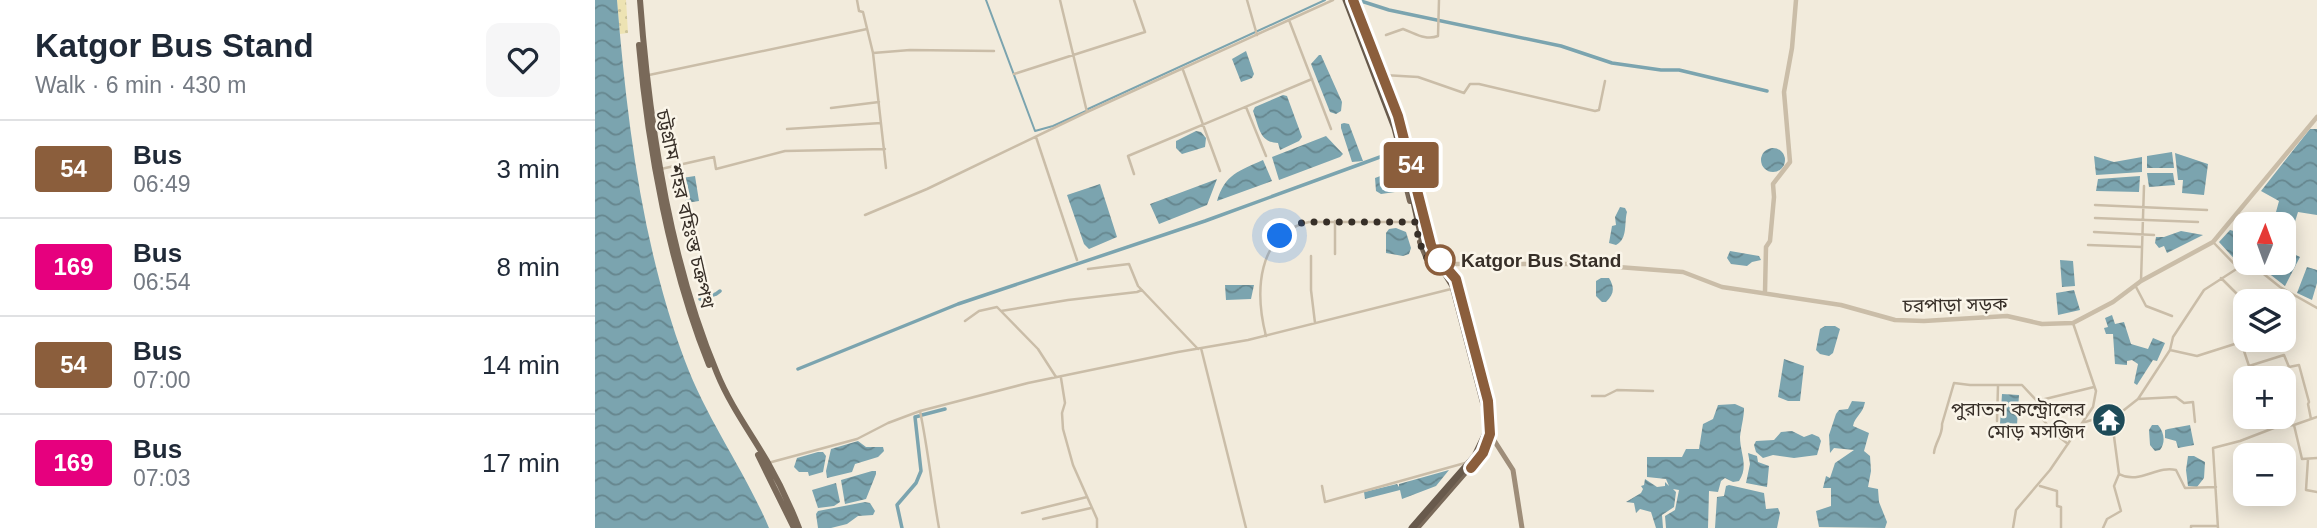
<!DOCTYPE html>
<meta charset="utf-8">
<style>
body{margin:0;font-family:Arial,"Noto Sans Bengali",sans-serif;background:#f6f6f7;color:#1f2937;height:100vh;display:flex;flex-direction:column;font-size:26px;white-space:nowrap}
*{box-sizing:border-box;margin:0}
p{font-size:23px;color:#747a83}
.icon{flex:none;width:38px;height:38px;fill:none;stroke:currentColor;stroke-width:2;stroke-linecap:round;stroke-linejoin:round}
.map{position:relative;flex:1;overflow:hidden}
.details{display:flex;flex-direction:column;background:#fff;width:595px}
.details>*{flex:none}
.badge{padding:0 14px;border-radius:5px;font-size:24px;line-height:46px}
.needle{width:46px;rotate:1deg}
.buttons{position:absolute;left:1638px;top:212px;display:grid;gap:14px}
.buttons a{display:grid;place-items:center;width:63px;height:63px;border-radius:14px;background:#fff;box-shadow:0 4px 18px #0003;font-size:35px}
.you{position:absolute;width:35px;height:35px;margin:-18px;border:5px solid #fff;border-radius:50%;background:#1a73e8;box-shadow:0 0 0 10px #1a73e833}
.map>.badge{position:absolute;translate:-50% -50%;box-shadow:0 0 0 4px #fff}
.round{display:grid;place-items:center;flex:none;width:74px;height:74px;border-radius:14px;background:#f6f6f7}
.head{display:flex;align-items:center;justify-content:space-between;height:119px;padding:0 35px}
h1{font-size:33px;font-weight:700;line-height:52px}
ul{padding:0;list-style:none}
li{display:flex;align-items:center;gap:21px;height:98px;padding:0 35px;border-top:2px solid #e0e1e3}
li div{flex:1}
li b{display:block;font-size:26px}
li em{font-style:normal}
li .badge{min-width:77px;font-weight:700;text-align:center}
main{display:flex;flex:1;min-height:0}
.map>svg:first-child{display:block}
.sand{fill:url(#sand-dots)}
.water{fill:url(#water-waves)}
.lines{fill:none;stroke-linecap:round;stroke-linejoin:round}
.stream{stroke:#7ba4af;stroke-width:2}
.canal{stroke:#7ba4af;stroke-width:3.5}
.minor{stroke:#cabda8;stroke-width:2.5}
.tertiary{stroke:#cabda8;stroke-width:4.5}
.secondary{stroke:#9e8d79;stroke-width:5}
.primary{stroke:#796959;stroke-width:6}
.trunk-bridge{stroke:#685a4c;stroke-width:7}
.line-casing{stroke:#fff;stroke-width:16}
.line{stroke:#8b5e3c;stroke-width:10}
.walk{stroke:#372f28;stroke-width:7;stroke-dasharray:0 12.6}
.stop-dot{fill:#fff;stroke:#8b5e3c;stroke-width:3.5}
.labels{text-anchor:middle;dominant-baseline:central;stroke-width:5;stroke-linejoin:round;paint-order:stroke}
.street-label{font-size:19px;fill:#372f28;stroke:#faf5e9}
.stop-label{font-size:19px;font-weight:bold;fill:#372f28;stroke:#faf5e9;text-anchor:start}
.poi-label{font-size:19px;fill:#372f28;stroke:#faf5e9;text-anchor:end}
</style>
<main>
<section class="details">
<div class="head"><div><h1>Katgor Bus Stand</h1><p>Walk · 6 min · 430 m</p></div><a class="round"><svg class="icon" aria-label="heart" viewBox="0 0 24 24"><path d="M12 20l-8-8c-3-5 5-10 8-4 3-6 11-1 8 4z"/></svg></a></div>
<ul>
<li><span class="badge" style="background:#8b5e3c;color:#fff">54</span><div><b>Bus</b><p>06:49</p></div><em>3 min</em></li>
<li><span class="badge" style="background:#e6007e;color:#fff">169</span><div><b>Bus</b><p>06:54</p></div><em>8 min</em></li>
<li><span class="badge" style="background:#8b5e3c;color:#fff">54</span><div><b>Bus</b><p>07:00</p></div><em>14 min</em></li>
<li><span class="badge" style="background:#e6007e;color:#fff">169</span><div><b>Bus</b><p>07:03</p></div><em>17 min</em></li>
</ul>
</section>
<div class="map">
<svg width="1722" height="528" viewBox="0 0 1722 528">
<defs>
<pattern id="sand-dots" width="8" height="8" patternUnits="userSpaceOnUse" patternTransform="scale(1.75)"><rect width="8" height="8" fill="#ede3b3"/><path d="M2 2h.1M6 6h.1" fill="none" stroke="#ccc39a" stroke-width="1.8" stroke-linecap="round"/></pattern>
<pattern id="water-waves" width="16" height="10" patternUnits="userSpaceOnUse" patternTransform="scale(1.75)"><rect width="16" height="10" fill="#7ba4af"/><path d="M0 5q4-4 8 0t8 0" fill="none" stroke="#66868e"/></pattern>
</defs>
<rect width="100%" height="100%" fill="#f2ebdc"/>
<path class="sand" d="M 22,0 L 31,0 L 33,33 L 25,34 Z"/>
<path class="water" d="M 0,0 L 22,0 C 32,122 47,246 90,361 C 112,420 150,471 174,528 L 0,528 Z
M 651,51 L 659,74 L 657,78 L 646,82 L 637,59 Z
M 724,55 L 726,55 L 747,102 L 746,111 L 741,114 L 735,112 L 716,64 Z
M 688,95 L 692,96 L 707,137 L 704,141 L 685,150 L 683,143 C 665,143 664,127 658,111 L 660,107 Z
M 749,123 L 754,124 L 768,161 L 757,162 L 746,128 L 746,124 Z
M 1715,129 L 1722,129 L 1722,215 L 1703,212 L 1698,228 L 1678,223 L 1684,201 L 1666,191 Z
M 601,131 L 606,132 L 611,138 L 610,147 L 587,154 L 581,148 L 581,141 Z
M 731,136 L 748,154 L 745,157 L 684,180 L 677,157 Z
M1166 160a12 12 0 1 1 24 0a12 12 0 1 1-24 0Z
M 1577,152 L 1579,168 L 1552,168 L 1552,156 Z
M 1580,153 L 1613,164 L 1609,195 L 1587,193 L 1588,180 L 1583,180 Z
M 1499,156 L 1519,162 L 1547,157 L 1547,172 L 1501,175 Z
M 668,160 L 677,181 L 622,201 C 630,174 644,171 668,160 Z
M 1552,173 L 1578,173 L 1580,185 L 1554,187 Z
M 801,175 L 802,189 L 800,192 L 786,194 L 781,191 L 780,178 L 788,175 Z
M 100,176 L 104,201 L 91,203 L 87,178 Z
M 1545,176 L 1544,192 L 1501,191 L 1503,179 Z
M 622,179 L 612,205 L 564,224 L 555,204 Z
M 505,184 L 522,237 L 494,249 L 489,244 L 472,195 Z
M 1025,207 L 1030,208 L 1032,212 C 1029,223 1033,239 1021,245 L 1014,243 L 1017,226 L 1021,225 L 1020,217 Z
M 801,228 L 811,232 L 816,248 L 814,254 L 808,256 L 791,253 L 791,233 L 794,229 Z
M 1635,230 L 1650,234 L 1650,260 L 1645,265 L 1624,242 Z
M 1586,231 L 1608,235 L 1572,253 L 1569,246 L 1564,248 L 1560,243 L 1561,237 L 1569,237 Z
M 1689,249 L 1705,257 L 1690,286 L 1663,265 L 1666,263 L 1689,262 Z
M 1135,251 L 1164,256 L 1166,260 L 1157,262 L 1152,266 L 1136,264 L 1132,258 Z
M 1465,260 L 1478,261 L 1480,286 L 1467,287 Z
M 1712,267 L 1722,270 L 1722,283 L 1717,300 L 1702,293 Z
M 1006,278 L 1014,278 C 1020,288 1019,294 1011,302 L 1007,302 L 1001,296 L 1001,281 Z
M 630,285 L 659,285 L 656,299 L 631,300 Z
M 1479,290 L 1485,310 L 1463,315 L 1461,293 Z
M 1517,315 L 1520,324 L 1529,322 L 1536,344 L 1553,349 L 1558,338 L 1570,343 L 1562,361 L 1558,360 L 1542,385 L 1539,383 L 1543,364 L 1537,360 L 1532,361 L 1532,365 L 1520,364 L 1518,334 L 1511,334 L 1509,328 L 1513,327 L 1510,318 Z
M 1230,326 L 1240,326 L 1245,329 L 1238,353 L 1234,356 L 1225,354 L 1221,350 L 1225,329 Z
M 1189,359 L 1209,366 L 1205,401 L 1193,401 L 1183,397 Z
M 1407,394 L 1424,395 L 1422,425 L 1405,424 Z
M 1257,401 L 1270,402 C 1268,414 1260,416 1258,426 L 1274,433 L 1269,451 L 1275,456 L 1276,471 L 1273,487 L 1283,489 L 1284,502 L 1292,522 L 1290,528 L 1224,527 L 1221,511 L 1236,506 L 1236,488 L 1228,488 L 1231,476 L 1235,478 L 1240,463 L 1259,450 L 1239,448 L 1235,453 L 1234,435 L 1241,414 L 1244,410 L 1253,409 Z
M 1140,404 L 1149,408 C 1149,418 1146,427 1145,437 C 1145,453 1154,466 1144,481 L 1138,482 L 1130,478 L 1126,481 L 1123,492 L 1114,491 L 1113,528 L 1071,528 L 1070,516 L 1080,510 L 1084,490 L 1078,489 L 1081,492 L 1079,507 L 1067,515 L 1068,528 L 1061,528 L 1056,512 L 1045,509 L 1041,513 L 1039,503 L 1031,502 L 1046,493 L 1048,489 L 1046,486 L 1049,485 L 1050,479 L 1062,487 L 1070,486 L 1070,482 L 1074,486 L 1071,479 L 1052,477 L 1052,457 L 1087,457 L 1091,449 L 1104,449 L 1108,424 L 1118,419 L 1123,405 Z
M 1557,425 L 1563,425 C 1569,432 1571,442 1565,450 L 1560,451 L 1555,445 L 1554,430 Z
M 1595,425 L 1599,445 L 1583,448 L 1581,441 L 1570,438 L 1570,430 L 1573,429 Z
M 1197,431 L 1209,437 L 1217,434 L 1224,437 L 1226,441 L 1222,455 L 1199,458 L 1178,455 L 1168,458 L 1161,452 L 1159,445 L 1161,441 L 1179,440 L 1186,432 Z
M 263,441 L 271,447 L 288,447 L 289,451 L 283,457 L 260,464 L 257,472 L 232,478 L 231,471 L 236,449 Z
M 223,452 L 228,452 L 231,456 L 228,472 L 214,476 L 213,472 L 204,472 L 199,467 L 202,458 Z
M 1153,453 L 1162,456 L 1163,462 L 1174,466 L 1172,487 L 1151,483 L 1155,464 Z
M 1593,456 L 1599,456 L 1610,462 L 1609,478 L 1602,487 L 1593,486 L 1591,470 Z
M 854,470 L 841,486 L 807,499 L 805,490 L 770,499 L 769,492 L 802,484 L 804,487 L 804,484 Z
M 277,471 L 281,471 L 281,474 L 271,499 L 250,504 L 246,480 Z
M 241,483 L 245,502 L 239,506 L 223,508 L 217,490 Z
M 1134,485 L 1169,493 L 1171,509 L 1183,508 L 1185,513 L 1182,528 L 1120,528 L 1122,497 L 1129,496 L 1131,486 Z
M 270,502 L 275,503 L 280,511 L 278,515 L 263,516 L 252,524 L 236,528 L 223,528 L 221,514 L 223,511 Z"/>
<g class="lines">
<path class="stream" d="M 391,0 L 440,131 L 458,126 L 491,111
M 493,109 L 730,0"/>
<path class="canal" d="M 763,0 L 794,10 L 966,46 L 1017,63 L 1066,70 L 1084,70 L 1172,91
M 105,299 L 121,294 L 125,291
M 203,369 L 363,304 L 610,221 L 796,153
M 327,415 L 350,409
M 307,528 L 302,505 L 321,483 L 326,471 L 320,417 L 324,416"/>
<path class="minor" d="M 262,0 L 264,11 L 268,12 L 278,53 L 291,168
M 465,0 L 492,112
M 652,0 L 662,35
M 694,20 L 738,0
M 791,35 L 808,29 C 820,33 830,41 843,36 L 844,0
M 278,53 L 315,50 L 399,51
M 588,70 L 625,171
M 419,74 L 550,32 L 539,0
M 54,75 L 272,29
M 789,75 L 823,77 L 869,93 L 875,84 L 884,84 L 1000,111 L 1004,110 L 1010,81
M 651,107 L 671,156
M 236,108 L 284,102
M 192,129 L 286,123
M 441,137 L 482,260
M 66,169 L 119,157 L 121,169 L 190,151 L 290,149
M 539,174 L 533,156 L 717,79
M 1500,205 L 1612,210
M 270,215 L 332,189 L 492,112 L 694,20 L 736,129
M 1500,218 L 1603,222
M 1499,232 L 1559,235
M 1619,243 L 1648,273 L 1660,267 L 1685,287 L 1722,308
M 1493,245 L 1547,247
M 740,254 L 740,221
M 716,256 L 716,290 L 720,323
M 493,269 L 534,264 L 543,286 L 603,349
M 1626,278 L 1650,302
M 1546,281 L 1549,186
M 1540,285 L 1551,306 L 1577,316
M 406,311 L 473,300 L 542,292 L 547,290
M 370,321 L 384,311 L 402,307 L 443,349 L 461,377
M 671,336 C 660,293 661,234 714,222 L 820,222
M 606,348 L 651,528
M 1575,350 L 1602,356 L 1646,342 L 1654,366 L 1689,355 L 1694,367 L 1704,365 L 1714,402 L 1713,404 L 1716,419
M 466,378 L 470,403 L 467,413 L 468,429 L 478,465 L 502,519 L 502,528
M 997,396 L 1010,396 L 1022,390 L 1058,391
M 1543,399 L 1581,397 L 1589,403 L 1598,402 L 1600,422
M 1442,401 L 1499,387
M 325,411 C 333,449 337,489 344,528
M 1402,421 L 1403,386
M 1487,423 L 1529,410 L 1543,399 L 1575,350 L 1578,337 L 1609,290 L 1643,268
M 1699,425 L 1707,459 L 1722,458
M 1339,453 C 1340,442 1348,435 1347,424 L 1359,383 L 1375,385 L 1427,385 L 1442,401 L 1441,411 L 1459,433 L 1473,444
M 1713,459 L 1711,490 L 1722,492
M 173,463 L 262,439 L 293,423 L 325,411 L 433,383 L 583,352 L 653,340 L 856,289
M 1524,474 C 1544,485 1562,465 1581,470 L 1590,488 L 1621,487
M 727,486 L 730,502 L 870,463
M 1445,486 L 1462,491 L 1462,506 L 1466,507 L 1466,528
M 427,513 L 492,497
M 448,519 L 496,508
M 1418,528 L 1421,510 L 1455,470 L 1498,407 L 1501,391 L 1478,323
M 1508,528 L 1512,519 L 1526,511 L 1519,486 L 1524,474 L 1516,414
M 1596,528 L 1596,526 L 1622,526
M 1623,528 L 1618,448 L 1645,441 L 1684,426 L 1699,425 L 1722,417"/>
<path class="tertiary" d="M 848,264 L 984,264 L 1088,272 L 1127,287 L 1246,305 L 1300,320 L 1329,321 L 1412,316 L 1447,324 L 1478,323 L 1518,302 L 1546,281 L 1618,242 L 1722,117
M 1170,292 L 1171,247 L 1175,241 L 1179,197 L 1178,184 L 1195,162 L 1189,92 L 1197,48 L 1201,0"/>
<path class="secondary" d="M 892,433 L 895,434 L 918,470 L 927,528"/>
<path class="primary" d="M 45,0 C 54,123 74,259 122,373 C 135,405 155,432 172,461 C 184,482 195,505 204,528
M 758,0 L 803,116 L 836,245 L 842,256 L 861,279 L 895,414 L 895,434 L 888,452 L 822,528
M 44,45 C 53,149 75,268 114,365
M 809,177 L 815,201
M 825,242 L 832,259 L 839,265
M 163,455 L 199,528"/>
<path class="trunk-bridge" d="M 751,0 L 800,128 L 817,193 L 828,243 L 838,262 L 850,273 L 858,286 L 891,412 L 891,433 L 880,456 L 817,528"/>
</g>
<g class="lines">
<g class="line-casing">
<path id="line" d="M 758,0 L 803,116 L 836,245 L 842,257 L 861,279 L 893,401 L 895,434 L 888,453 L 876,468"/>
</g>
<use href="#line" class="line"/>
<path class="walk" d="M 685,236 L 706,223 L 714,222 L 820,222 C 824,239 826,256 841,267 L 849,264 L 845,260"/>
</g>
<defs>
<g id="temple-disc" transform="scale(1.75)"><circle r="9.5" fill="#1e4b58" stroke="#faf5e9"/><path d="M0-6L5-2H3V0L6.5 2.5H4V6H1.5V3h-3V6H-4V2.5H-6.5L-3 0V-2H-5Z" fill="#fff"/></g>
</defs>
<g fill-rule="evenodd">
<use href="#temple-disc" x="1514" y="420"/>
</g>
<circle class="stop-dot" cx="845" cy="260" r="14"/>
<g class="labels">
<g class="street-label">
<text transform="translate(90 209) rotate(77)">চট্টগ্রাম শহর বহিঃস্ত চক্রপথ</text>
<text transform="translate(1360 305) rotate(-1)">চরপাড়া সড়ক</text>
</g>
<g class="stop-label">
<text x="866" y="260">Katgor Bus Stand</text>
</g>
<g class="poi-label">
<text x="1490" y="409">পুরাতন কন্ট্রোলের<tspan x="1490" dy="22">মোড় মসজিদ</tspan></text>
</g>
</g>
</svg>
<div class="buttons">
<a><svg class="needle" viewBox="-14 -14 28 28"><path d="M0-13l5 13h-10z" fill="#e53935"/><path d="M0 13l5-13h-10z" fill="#747a83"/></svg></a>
<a><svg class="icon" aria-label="layers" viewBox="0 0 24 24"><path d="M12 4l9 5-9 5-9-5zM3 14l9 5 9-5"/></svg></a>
<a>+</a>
<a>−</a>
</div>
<div class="you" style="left:685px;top:236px"></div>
<b class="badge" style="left:816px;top:165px;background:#8b5e3c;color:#fff">54</b>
</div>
</main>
